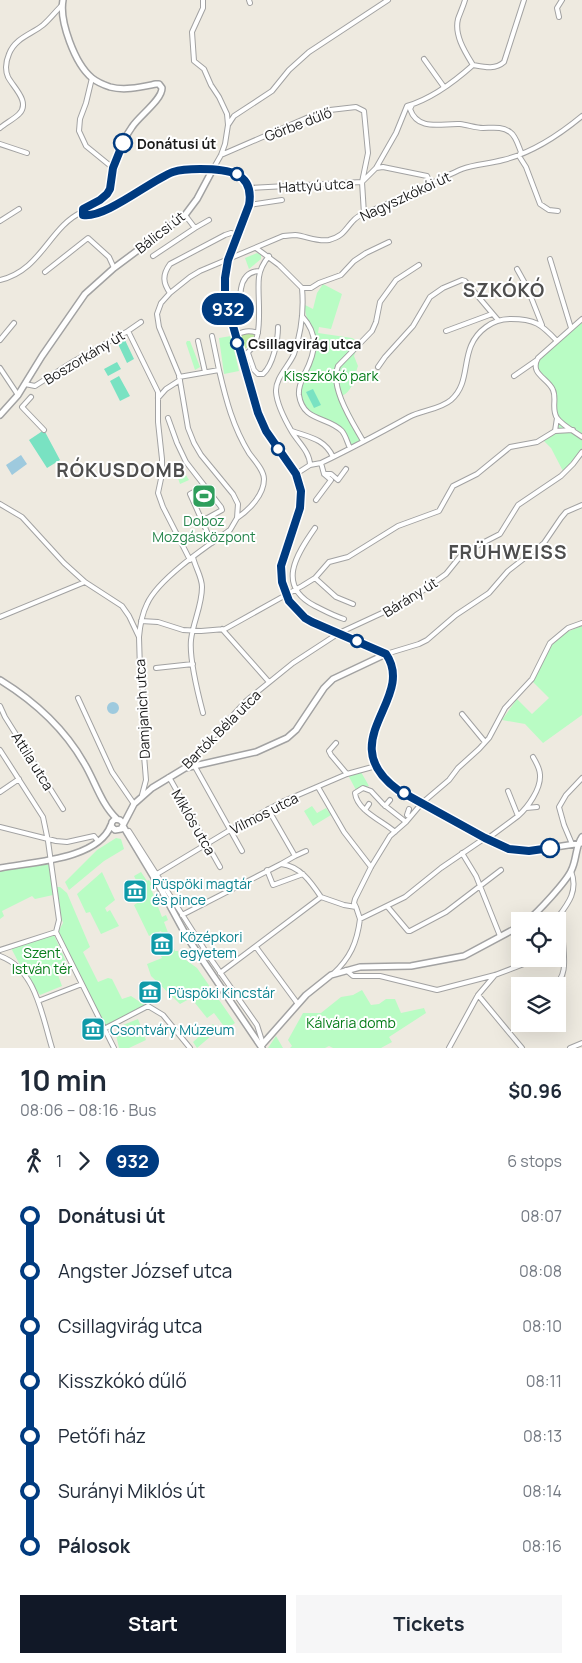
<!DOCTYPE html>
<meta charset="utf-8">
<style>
body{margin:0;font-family:Manrope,sans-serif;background:#f6f6f7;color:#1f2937;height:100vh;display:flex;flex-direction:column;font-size:19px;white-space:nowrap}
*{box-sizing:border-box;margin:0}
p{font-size:16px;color:#747a83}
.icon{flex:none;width:28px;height:28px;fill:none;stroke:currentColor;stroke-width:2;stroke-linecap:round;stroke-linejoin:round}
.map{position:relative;height:1048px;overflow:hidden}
.drawer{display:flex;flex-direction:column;background:#fff;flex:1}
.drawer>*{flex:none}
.badge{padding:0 10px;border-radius:16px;font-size:18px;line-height:32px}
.buttons{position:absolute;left:511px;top:912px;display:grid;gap:10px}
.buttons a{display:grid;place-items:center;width:55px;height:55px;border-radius:0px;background:#fff;box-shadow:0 5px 20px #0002;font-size:25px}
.map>.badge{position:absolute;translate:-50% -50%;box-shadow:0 0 0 2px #fff}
.legs{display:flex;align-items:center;gap:8px;height:55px;padding:0 20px;font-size:16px}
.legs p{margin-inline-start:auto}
.summary{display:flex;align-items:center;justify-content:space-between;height:85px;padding:0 20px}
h1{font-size:28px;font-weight:700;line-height:38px}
.button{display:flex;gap:10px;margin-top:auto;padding:10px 20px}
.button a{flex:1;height:58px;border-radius:0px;background:#111827;color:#fff;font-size:20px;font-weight:700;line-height:58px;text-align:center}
.button a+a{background:#f6f6f7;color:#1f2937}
ul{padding:0 20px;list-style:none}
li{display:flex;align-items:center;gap:18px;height:55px;font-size:19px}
li i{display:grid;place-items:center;width:8px;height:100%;margin:0 6px;background:currentColor}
li i::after{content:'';width:12px;height:12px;margin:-6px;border:4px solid;border-radius:50%;background:#fff}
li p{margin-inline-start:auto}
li:first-child i{background:linear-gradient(#0000 50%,currentColor 0)}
li:last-child i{background:linear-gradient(currentColor 50%,#0000 0)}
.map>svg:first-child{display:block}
.grass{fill:#c1eba3}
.park{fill:#b9fcc4}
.pitch{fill:#79e2c2}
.water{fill:#9ecade}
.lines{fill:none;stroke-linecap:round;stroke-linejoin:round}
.minor-casing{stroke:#a2a2a2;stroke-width:6}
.tertiary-casing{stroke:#a2a2a2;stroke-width:8}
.minor{stroke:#fff;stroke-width:4}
.tertiary{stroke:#fff;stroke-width:5}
.line-1-casing{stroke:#fff;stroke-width:11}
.line-1{stroke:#003b80;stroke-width:8}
.stop-1-dot{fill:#fff;stroke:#003b80;stroke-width:2.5}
.labels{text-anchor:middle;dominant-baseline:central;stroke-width:4;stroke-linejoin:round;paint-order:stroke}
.street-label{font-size:14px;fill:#1b1b1b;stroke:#fff}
.stop-label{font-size:14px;font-weight:bold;fill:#1b1b1b;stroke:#fff;text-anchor:start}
.park-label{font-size:14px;fill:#067d19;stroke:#fff}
.leisure-label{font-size:14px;fill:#27864d;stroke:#fff}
.culture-label{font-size:14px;fill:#0d838f;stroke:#fff;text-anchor:start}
.district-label{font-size:19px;font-weight:bold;letter-spacing:1px;fill:#4e4e4e;stroke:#fff}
</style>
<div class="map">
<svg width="582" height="1048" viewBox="0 0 582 1048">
<rect width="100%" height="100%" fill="#eeeae0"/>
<path class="grass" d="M 243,332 L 255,332 L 252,343 L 245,349 L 242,348 L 238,335 Z"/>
<path class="park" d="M 257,253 L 261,255 L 261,259 L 249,269 L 245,258 Z
M 323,284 L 342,294 L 331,329 L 319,327 L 318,333 L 352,338 L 359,342 L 354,356 L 358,366 C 354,377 354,390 342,396 L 364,440 L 351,447 C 349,443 347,436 344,433 C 337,423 315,421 305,408 C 292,388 310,372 315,353 C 320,329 304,324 305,305 L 313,309 L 317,293 Z
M 582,319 L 582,452 L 564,473 L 551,448 L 542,439 L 555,431 C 557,422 557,396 551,389 C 544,378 538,376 535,362 Z
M 231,336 L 239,371 L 224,374 L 219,338 Z
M 187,341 L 190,341 L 200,367 L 195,370 L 186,343 Z
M 179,464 L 189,480 L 180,484 L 174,467 Z
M 582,626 L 582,715 L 543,743 L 525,724 L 502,720 L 517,699 L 532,714 L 549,698 L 533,682 L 550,647 L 564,633 Z
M 361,772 L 369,786 L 356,790 L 348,775 Z
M 312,806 L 317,813 L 326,808 L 331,815 L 313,826 L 304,811 Z
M 116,838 L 121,839 L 124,849 L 104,861 L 69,890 L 65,882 L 97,850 Z
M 50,864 L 53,895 L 35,899 L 32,896 L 2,911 L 4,916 L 0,919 L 0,870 Z
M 102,872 L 115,900 L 105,908 L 107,912 L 110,910 L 119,926 L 101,934 L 90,912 L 86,913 L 77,894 Z
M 141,872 L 147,881 L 149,880 L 152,884 L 150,886 L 162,917 L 166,915 L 168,920 L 164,922 L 175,951 L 178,951 L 179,955 L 197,968 L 235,1023 L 226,1029 L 214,1013 L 207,1018 L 191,998 L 180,1004 L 151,976 L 147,964 L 162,958 L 160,954 L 169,950 L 161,931 L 149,936 L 134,905 L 145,898 L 134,876 Z
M 57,887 L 60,887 L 67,893 L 90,947 L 83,952 L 98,982 L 108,978 L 112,979 L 122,999 L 131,996 L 146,1006 L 106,1027 L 58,932 L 63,923 L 60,911 Z
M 54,935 L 68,966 L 58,975 L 62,986 L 40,995 L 20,965 L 11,948 Z
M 362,990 L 371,1005 L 379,1004 L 386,999 L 395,999 L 401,1013 L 424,1008 L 426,1013 L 389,1037 L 392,1042 L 381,1048 L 333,1048 L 329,1046 L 325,1048 L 290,1048 L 292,1046 L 288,1040 L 303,1013 L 321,1013 L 341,997 L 353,995 Z
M 138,1019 L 146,1040 L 129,1048 L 119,1048 L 116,1035 L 119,1034 L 118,1031 L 124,1029 L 123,1025 Z
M 213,1024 L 218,1030 L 197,1048 L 193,1042 Z
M 276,1036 L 283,1048 L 268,1048 Z"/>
<path class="pitch" d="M 125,340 L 134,359 L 127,363 L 118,344 Z
M 117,362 L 121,369 L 108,376 L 104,369 Z
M 119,376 L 130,396 L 120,401 L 110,381 Z
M 313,389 L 321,405 L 314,408 L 306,392 Z
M 44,430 L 60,460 L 47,468 L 29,440 Z"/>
<path class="water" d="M 21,455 L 27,464 L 12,475 L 6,465 Z
M107 708a6 6 0 1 1 12 0a6 6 0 1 1-12 0Z"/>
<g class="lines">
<g class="minor-casing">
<path id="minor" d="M 203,0 L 203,8 L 192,32 L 194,61 L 204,69 L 211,85 L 219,97 L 227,114 L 228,125
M 249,0 L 250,3
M 559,17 L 557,8 L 562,0
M 424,59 L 444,87
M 473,65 C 484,67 495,70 504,62 L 524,0
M 92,78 L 86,103 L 80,119 L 79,131 L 86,146 L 113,168
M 412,105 L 410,109 C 418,132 442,123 460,124 C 468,125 476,128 483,128 C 492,128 502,126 510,132 C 516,136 518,145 521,152 L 519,156 L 526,167 L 540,204 L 549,210 L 558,211
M 0,128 C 6,123 14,119 19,114 C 31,102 13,87 8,77 C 5,70 6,61 9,54 C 15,38 32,34 43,25 C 50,19 56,11 62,5
M 0,144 L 27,153
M 221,155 L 311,116 L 330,110 L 356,107 L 364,111 L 368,153 L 362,182 L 364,214
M 376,168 L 396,133 L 407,106 C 431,99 454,82 473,65 C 465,52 454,35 458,19 C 460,13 463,7 465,0
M 213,169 L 221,155 L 225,144 L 228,125 L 234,116 L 272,91 L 289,70 L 309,52 L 388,0
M 249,188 L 362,182 L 376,168 L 383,167 L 427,176 L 431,184
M 249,205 L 282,200
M 0,221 L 19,209
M 195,228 L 209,220
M 256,248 L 279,265 L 302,288 C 304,310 301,333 294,354 C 289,366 275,378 276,392 C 277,405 285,420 292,432 C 298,442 310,452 310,465
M 153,256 L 195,228 L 185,215
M 550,259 L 571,328
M 517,269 L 527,287 L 542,325
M 45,272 L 88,238 L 109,257 L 114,268
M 0,280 C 42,270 49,227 82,212
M 302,288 L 311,288 L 319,283 L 341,275 L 354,261 L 366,253 L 389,242
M 170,293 C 163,283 162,275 170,264 L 225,235 L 231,233 L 238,235
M 302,316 C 319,335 316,351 305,373 C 302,380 298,386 299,395 C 303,422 327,416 342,431 C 346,436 347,442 350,448
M 243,319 C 239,302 236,271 260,271
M 582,319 L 538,358 C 529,374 548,378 553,390 C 557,399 551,409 557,418 C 563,426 574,431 582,437
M 128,331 L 158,392 L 158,422 L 162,459 L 162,474 L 158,493 L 163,507 L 190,560
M 446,331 L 492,314
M 212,336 L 219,370
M 235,336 C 243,331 249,330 258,333
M 0,340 L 14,323
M 198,341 L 205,372
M 248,353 L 254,370 L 258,374 L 263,374 C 273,365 278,341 278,327
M 241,356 C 268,347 256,299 259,277 C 260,269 264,262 269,256
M 378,367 L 385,357 L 413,326 L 430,297 L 443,288 L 462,280 L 465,281 L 498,320
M 0,368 L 18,395
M 514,376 L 537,360
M 179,377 L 219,370 C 226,400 233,427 249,453 C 254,460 264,470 264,479 C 264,495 249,510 237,518
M 25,384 L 35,386 L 74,361 L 128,331 L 141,322
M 31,397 L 22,407 L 44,430
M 158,398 L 166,389 L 180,380
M 168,418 L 177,443 L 186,462 L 221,507 L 222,510 L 202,521
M 292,431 C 309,437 325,439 333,457
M 555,431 L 557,418
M 363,441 C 353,423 329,387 338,366 L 372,331 L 376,322 L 380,302 L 396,280 L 419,265
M 296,474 L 310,465 L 321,463 C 350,449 380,433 409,417 C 422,410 439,410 451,400 C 474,380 457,348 486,327 C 494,321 501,319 511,319 C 535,319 541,324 557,341
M 324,474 L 331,474 L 338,480 L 346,469
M 204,486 L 190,494 L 212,543
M 316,500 L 331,480 L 324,474 L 321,463
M 0,504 L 22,517 L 64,563 L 85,582 L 122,606 L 129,616 L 139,637 L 140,670 L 145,708 L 143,743 L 146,780 L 142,795
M 315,528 C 296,555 276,586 315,606 C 325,611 334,616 344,619
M 193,557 C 195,567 202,577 202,587 C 202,606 193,622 191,640 C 189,660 198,694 203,713
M 315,578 L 336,597 L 353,604
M 0,617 L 85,582
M 141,621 L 158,622 L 183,630 L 201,631 L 225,629 L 302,586 L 315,578 L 329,562 L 348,557 L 398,526 L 439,511 L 453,486 L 477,474 L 510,447 L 537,442 L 555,431 L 573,430
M 222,629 L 269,682
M 139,637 C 140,626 142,614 147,604 C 158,579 207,546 230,530 L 237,518 L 238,504 L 233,494 L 201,455 L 194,443 L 188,428 L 179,375 L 159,327 L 157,314 L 161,303 L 170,293 L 190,277 L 200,271 L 283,236 C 287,236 291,235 295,235 C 306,236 317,242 329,240 C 343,236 344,231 352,222 C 356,217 362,214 368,212 C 400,199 430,183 462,169 C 475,164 489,164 503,160 C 532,153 559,135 582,116
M 386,654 L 419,644 L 427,640 L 456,615 L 489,593 L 508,571 L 544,543 L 561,518 L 566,512 L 582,505
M 156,668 L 193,664
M 78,698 L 112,772 L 134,804
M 0,706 L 5,717 L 63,809
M 462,714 L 485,742
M 336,743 L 329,751 L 331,755 L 347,774
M 0,750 L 43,817 L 48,841 L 59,920 L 56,932
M 194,765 L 242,851
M 185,767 L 246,701 L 293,663 L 339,633 L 408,601 L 446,574 L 463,553 L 500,534 L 518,505 L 561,476 L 573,464 L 582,452
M 169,777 L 220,867
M 318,787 L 344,832 L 371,867
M 0,792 L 19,779
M 385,806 L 390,800
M 526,808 L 537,807
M 268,809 L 295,856 L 281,864 C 300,866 311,882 321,897
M 409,809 L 407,815 L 410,817
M 365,810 L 369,804
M 518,816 C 528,807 541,789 540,775 C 540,769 536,762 533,757
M 0,827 L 56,841 L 67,842 L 94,836 L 98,841
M 129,831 L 208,955 L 257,1025 L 263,1044
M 395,832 C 383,821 357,811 355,793 L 363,788 L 371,791 L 383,804 L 406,822
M 487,839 L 518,816 L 508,791
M 572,844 L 564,825 L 559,807 L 566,795 L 582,778
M 462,853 L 476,876 L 500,936
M 295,856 L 306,851
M 267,870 L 273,885 L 303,874
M 157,874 L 230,830 L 284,801 L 347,774 L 376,766
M 387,906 L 408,931 L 410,931 L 446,912 L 501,870
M 356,907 L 354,903 L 355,899 L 371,867 L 390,836 L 406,822 L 422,803 L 449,780 L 458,768 L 479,749 L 489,738 L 505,708 L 532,679 L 550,643 L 568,628 L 582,623
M 182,915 L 281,864
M 555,921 C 567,905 579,892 571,871
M 56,932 L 114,1048
M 256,947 L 298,1004
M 0,950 L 56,932
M 0,956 C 36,969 42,1016 52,1048
M 346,970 L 353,976 L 380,976 L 437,990 L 495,975 L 537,959
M 220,973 L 321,897 L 344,905 L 356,907 L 360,919
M 333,974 C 350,958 357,943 360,919 L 405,897 L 441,868 L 485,838
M 553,986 C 568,977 564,958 563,942 L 558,940
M 478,995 L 522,1048
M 38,1001 L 82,984
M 542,1024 L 543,1024
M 104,1029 L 148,1006 L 163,1015 L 190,1048
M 449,1048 L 478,995 L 495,975
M 570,1048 L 582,1043"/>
</g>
<g class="tertiary-casing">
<path id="tertiary" d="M 63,0 C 59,21 75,64 92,78 C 97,82 104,85 110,87 C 125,91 141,87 156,84 L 159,84 L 162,88 C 162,100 139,116 132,127 C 119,145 114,167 110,189 C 103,200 93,202 83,209 L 83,215 C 107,220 151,176 177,170 C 184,169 192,169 200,169 C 226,169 255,171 249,205 L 227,261 L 225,277 L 225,298 L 258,413 L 266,431 L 296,474 L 301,491 L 300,507 L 281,566 L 282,582 L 289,601 L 305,618 L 312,622 L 386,654 C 417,699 331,742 398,790 L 485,838 L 509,849 L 529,851 L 582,843
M 0,415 L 18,395 L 42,356 L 85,294 L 114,268 L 185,215 L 197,199 L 213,169
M 0,680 C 34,701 64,728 84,763 C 95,781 101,804 117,819
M 123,823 L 120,820 L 115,819 L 112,822 L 111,826 L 115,830 L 121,829 L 134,804 L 152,788 L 185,768 L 256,752 L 287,738 L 296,730 L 324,688 L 333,679 L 386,654
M 123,826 L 162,891 L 187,937 L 262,1048
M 0,868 C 31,862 98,860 111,825
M 527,921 C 538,912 565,883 571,871 C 577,860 575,847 582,837
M 261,1046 L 306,995 L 331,975 L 360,967 L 411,966 L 464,956 L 520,926"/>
</g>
<use href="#minor" class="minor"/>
<use href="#tertiary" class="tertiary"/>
</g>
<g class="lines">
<g class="line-1-casing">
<path id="line-1" d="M 123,143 L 113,168 L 110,189 L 107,194 L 100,200 L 83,209 L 83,215 C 105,219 151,180 173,172 C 182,169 191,169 200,169 C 226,169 255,171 249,205 L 228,260 L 225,278 L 225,298 L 258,413 L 266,431 L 296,474 L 301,491 L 300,508 L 281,566 L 282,582 L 289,601 L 305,618 L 312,622 L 386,654 C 417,699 331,741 398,790 L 485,838 L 509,849 L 529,851 L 550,848"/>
</g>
<use href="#line-1" class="line-1"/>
</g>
<defs>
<g id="stadium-square" transform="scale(1.25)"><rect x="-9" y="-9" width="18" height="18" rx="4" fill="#2e9e5b" stroke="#fff"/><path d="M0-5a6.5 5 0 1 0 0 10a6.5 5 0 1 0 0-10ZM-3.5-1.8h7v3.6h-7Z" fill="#fff"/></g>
<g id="museum-square" transform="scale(1.25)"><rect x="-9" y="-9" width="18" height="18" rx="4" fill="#0f9aa8" stroke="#fff"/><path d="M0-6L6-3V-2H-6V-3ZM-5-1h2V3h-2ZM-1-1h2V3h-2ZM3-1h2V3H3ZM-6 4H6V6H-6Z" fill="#fff"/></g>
</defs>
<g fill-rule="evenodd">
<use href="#stadium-square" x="204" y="496"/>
<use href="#museum-square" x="135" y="891"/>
<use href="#museum-square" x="162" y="944"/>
<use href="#museum-square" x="150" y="992"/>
<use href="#museum-square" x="93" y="1029"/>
</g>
<g class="stop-1-dot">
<circle cx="123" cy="143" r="9"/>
<circle cx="237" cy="174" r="6"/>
<circle cx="237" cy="343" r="6"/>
<circle cx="278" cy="449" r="6"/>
<circle cx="357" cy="641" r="6"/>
<circle cx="404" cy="793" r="6"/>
<circle cx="550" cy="848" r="9"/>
</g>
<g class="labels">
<g class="street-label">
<text transform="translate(298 124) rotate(-21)">Görbe dűlő</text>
<text transform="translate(316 185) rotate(-3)">Hattyú utca</text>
<text transform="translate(405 196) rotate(-25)">Nagyszkókói út</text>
<text transform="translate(160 232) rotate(-38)">Bálicsi út</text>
<text transform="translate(84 357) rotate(-31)">Boszorkány út</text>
<text transform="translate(410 597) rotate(-32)">Bárány út</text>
<text transform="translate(142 709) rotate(-93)">Damjanich utca</text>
<text transform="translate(221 729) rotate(-45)">Bartók Béla utca</text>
<text transform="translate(33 761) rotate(58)">Attila utca</text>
<text transform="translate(264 813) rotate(-27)">Vilmos utca</text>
<text transform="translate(194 822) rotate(60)">Miklós utca</text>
</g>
<g class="stop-label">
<text x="137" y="143">Donátusi út</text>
<text x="248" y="343">Csillagvirág utca</text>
</g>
<g class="park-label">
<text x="331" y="375">Kisszkókó park</text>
<text x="42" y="952">Szent<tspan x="42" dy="16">István tér</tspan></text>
<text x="351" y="1022">Kálvária domb</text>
</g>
<g class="leisure-label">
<text x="204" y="520">Doboz<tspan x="204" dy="16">Mozgásközpont</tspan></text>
</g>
<g class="culture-label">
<text x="152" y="883">Püspöki magtár<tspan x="152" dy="16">és pince</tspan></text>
<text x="180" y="936">Középkori<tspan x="180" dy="16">egyetem</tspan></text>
<text x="168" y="992">Püspöki Kincstár</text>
<text x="110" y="1029">Csontváry Múzeum</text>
</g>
<g class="district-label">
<text x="504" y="290">SZKÓKÓ</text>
<text x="121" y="470">RÓKUSDOMB</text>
<text x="508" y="552">FRÜHWEISS</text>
</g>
</g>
</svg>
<div class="buttons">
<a><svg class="icon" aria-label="locate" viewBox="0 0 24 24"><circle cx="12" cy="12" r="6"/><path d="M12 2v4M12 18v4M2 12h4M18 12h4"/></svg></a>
<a><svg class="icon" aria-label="layers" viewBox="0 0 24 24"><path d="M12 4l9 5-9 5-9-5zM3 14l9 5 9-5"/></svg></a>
</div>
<b class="badge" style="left:228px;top:309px;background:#003b80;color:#fff">932</b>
</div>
<section class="drawer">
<div class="summary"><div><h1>10 min</h1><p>08:06 – 08:16 · Bus</p></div><b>$0.96</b></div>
<div class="legs"><svg class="icon" aria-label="walk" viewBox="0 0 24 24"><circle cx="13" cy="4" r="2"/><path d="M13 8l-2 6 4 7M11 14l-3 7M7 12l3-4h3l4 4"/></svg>1<svg class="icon" aria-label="forward" viewBox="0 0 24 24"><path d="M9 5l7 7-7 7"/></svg><b class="badge" style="background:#003b80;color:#fff">932</b><p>6 stops</p></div>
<ul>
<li><i style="color:#003b80"></i><b>Donátusi út</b><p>08:07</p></li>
<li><i style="color:#003b80"></i><span>Angster József utca</span><p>08:08</p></li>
<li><i style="color:#003b80"></i><span>Csillagvirág utca</span><p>08:10</p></li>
<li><i style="color:#003b80"></i><span>Kisszkókó dűlő</span><p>08:11</p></li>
<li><i style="color:#003b80"></i><span>Petőfi ház</span><p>08:13</p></li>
<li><i style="color:#003b80"></i><span>Surányi Miklós út</span><p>08:14</p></li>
<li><i style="color:#003b80"></i><b>Pálosok</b><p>08:16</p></li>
</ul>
<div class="button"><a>Start</a><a>Tickets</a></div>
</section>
